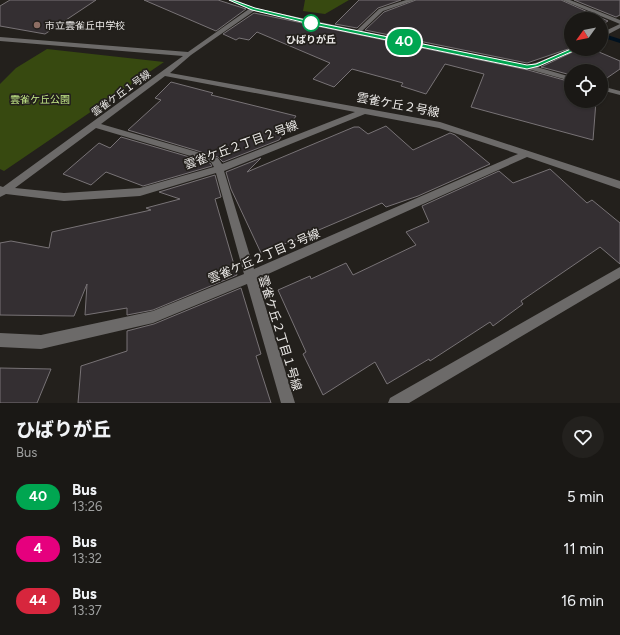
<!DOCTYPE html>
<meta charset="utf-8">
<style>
body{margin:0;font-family:Figtree,"Noto Sans JP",sans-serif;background:#23211e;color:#f1f3f6;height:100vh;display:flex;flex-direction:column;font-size:15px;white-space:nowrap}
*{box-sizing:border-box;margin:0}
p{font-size:13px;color:#9fa0a0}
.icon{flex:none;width:22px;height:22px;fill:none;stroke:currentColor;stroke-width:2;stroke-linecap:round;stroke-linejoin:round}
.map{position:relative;height:403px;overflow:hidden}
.drawer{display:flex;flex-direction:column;background:#1a1815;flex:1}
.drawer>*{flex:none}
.badge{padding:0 8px;border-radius:13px;font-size:14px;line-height:26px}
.needle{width:26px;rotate:237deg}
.controls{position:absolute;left:564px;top:12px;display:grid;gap:8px}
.controls a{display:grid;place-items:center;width:44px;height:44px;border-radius:50%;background:#1a1815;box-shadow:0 1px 3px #0004,0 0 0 1px #383734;font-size:20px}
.map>.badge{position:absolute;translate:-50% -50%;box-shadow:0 0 0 2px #fff}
.round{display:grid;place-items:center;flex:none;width:42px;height:42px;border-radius:21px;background:#23211e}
.summary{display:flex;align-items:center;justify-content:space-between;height:68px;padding:0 16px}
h1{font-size:19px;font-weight:800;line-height:30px}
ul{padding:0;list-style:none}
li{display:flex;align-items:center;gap:12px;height:52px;padding:0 16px}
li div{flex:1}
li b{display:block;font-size:15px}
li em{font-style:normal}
li .badge{min-width:44px;font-weight:700;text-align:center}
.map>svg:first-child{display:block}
.green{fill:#374910}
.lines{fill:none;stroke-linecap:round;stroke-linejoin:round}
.stream{fill:#00111f;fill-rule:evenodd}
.building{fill:#342f32;stroke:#787376}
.minor{fill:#6c6a69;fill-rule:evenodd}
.line{fill:#00a651;stroke:#fff}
.stop-dot{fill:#fff;stroke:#00a651;stroke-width:2}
.education-dot{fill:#8d6e63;stroke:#23201c;stroke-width:1.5}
.labels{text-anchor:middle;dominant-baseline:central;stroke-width:3.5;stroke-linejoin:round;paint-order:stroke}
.far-poi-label{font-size:10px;fill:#edebe9;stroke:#23201c;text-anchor:start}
.far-stop-label{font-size:10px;font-weight:bold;fill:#edebe9;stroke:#23201c}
.far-street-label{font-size:10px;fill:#edebe9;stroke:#23201c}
.far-park-label{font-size:10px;fill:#c5ea89;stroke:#23201c}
.street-label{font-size:12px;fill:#edebe9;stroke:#23201c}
</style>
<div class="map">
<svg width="620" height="403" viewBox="0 0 620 403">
<rect width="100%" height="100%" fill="#23201c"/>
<path class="green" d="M 305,0 L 349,0 L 325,14 L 303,11 Z
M 47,49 L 164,62 L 4,171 L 0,169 L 0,84 L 16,68 Z"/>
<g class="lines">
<path class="stream" d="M 601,33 L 620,39 L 620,43 L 601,37 Z"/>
</g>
<path class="building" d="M 10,0 L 96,0 L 45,34 L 0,26 L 0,6 Z
M 144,0 L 218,0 L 246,9 L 216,31 Z
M 359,0 L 401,0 L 378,8 L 357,28 L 335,24 Z
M 416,0 L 561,0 L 608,21 L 601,25 L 601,19 L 571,19 L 571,48 L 527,63 L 365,30 L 384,12 Z
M 574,0 L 620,0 L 620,15 L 616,17 Z
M 254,13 L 528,70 L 571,82 L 571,101 L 596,101 L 593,140 L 471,107 L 484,74 L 445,64 L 426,94 L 401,86 L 403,83 L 352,69 L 334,87 L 313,79 L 330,63 L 257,32 L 249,40 L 239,38 L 236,40 L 223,34 Z
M 579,49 L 592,49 L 620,61 L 620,69 L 601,82 L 601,71 L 571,71 L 571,75 L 541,67 Z
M 171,82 L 213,93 L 211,95 L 296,116 L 279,140 L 223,162 L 218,157 L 128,130 L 161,100 L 155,98 Z
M 386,126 L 413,150 L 450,133 L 455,135 L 490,164 L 418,196 L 386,207 L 382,203 L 300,238 L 261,253 L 231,189 L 226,172 L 261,158 L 247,172 L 354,127 L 359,127 L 368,134 Z
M 121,137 L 210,163 L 212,166 L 143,186 L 106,172 L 91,185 L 63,174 L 99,143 L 110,148 Z
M 550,169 L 587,203 L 592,200 L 620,223 L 620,264 L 600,247 L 521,301 L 523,304 L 493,326 L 490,322 L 430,361 L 429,359 L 387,384 L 375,362 L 323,395 L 303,354 L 306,352 L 278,290 L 310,276 L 311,279 L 346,263 L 353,275 L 416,245 L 406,232 L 429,222 L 422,206 L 499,171 L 513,183 Z
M 215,175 L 221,197 L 215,199 L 237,275 L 153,310 L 127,315 L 127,308 L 85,315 L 87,284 L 74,316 L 0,315 L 0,243 L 11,241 L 49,248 L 52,232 L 151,210 L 146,208 L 180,199 L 159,192 Z
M 241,288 L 261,354 L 256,356 L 271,403 L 78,403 L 81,366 L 127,351 L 127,331 L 154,324 Z
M 0,368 L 51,369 L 37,403 L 0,403 Z"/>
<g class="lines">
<path class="minor" d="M 228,0 L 236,0 L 255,8 L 357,30 L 379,9 L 406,0 L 415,0 L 383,11 L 362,31 L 527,65 C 545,62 561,49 578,49 L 537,67 L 571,77 L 571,81 L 528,69 L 254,11 L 191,55 L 170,73 L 440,122 L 620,181 L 620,189 L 527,157 L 257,279 L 295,403 L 281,403 L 247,284 L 153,323 L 41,349 L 0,347 L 0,333 L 41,335 L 153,311 L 244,274 L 216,173 L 140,196 L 64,201 L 6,194 L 0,197 L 0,186 L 3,187 L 183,56 L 0,41 L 0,37 L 188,52 L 249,9 ZM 165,76 L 355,112 L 222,164 L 218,158 L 101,124 ZM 365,114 L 439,128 L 518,154 L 254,269 L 224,171 ZM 96,128 L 211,162 L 214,167 L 140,188 L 64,193 L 15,188 Z
M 562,0 L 570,0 L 620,20 L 620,24 Z
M 620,24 L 620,28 L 601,38 L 601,33 Z
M 601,86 L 620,91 L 620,95 L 601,90 Z
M 620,267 L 620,278 L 409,403 L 388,403 L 390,398 Z"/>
</g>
<path class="line" d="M 229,0 L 233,0 L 255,8 L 314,22 L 527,65 L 536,64 L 573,48 L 578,49 L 539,66 L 527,69 L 314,25 L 252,10 Z"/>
<circle class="stop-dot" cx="311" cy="23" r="8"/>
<circle class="education-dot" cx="37" cy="25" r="4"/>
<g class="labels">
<g class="far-poi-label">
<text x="45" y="25">市立雲雀丘中学校</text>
</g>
<g class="far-stop-label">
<text x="311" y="39">ひばりが丘</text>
</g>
<g class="far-street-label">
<text transform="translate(121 93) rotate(-36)">雲雀ケ丘１号線</text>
</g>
<g class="far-park-label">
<text x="40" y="99">雲雀ケ丘公園</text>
</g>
<g class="street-label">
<text transform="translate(398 105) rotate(11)">雲雀ケ丘２号線</text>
<text transform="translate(241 145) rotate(-20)">雲雀ケ丘２丁目２号線</text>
<text transform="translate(264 256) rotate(-23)">雲雀ケ丘２丁目３号線</text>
<text transform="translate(280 333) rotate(73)">雲雀ケ丘２丁目１号線</text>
</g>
</g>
</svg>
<div class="controls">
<a><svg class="needle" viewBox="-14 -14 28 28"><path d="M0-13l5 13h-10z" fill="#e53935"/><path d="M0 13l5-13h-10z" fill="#9fa0a0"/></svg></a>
<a><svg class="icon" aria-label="locate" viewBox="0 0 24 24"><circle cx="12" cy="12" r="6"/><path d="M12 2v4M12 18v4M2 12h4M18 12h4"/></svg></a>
</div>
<b class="badge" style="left:404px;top:42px;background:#00a651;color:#fff">40</b>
</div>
<section class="drawer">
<div class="summary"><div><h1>ひばりが丘</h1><p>Bus</p></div><a class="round"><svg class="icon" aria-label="heart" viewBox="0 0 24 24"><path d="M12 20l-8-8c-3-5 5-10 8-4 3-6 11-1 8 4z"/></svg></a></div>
<ul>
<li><span class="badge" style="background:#00a651;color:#fff">40</span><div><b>Bus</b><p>13:26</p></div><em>5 min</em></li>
<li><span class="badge" style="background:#e6007e;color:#fff">4</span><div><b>Bus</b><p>13:32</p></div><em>11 min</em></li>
<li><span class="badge" style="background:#d7263d;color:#fff">44</span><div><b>Bus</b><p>13:37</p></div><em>16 min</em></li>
</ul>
</section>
